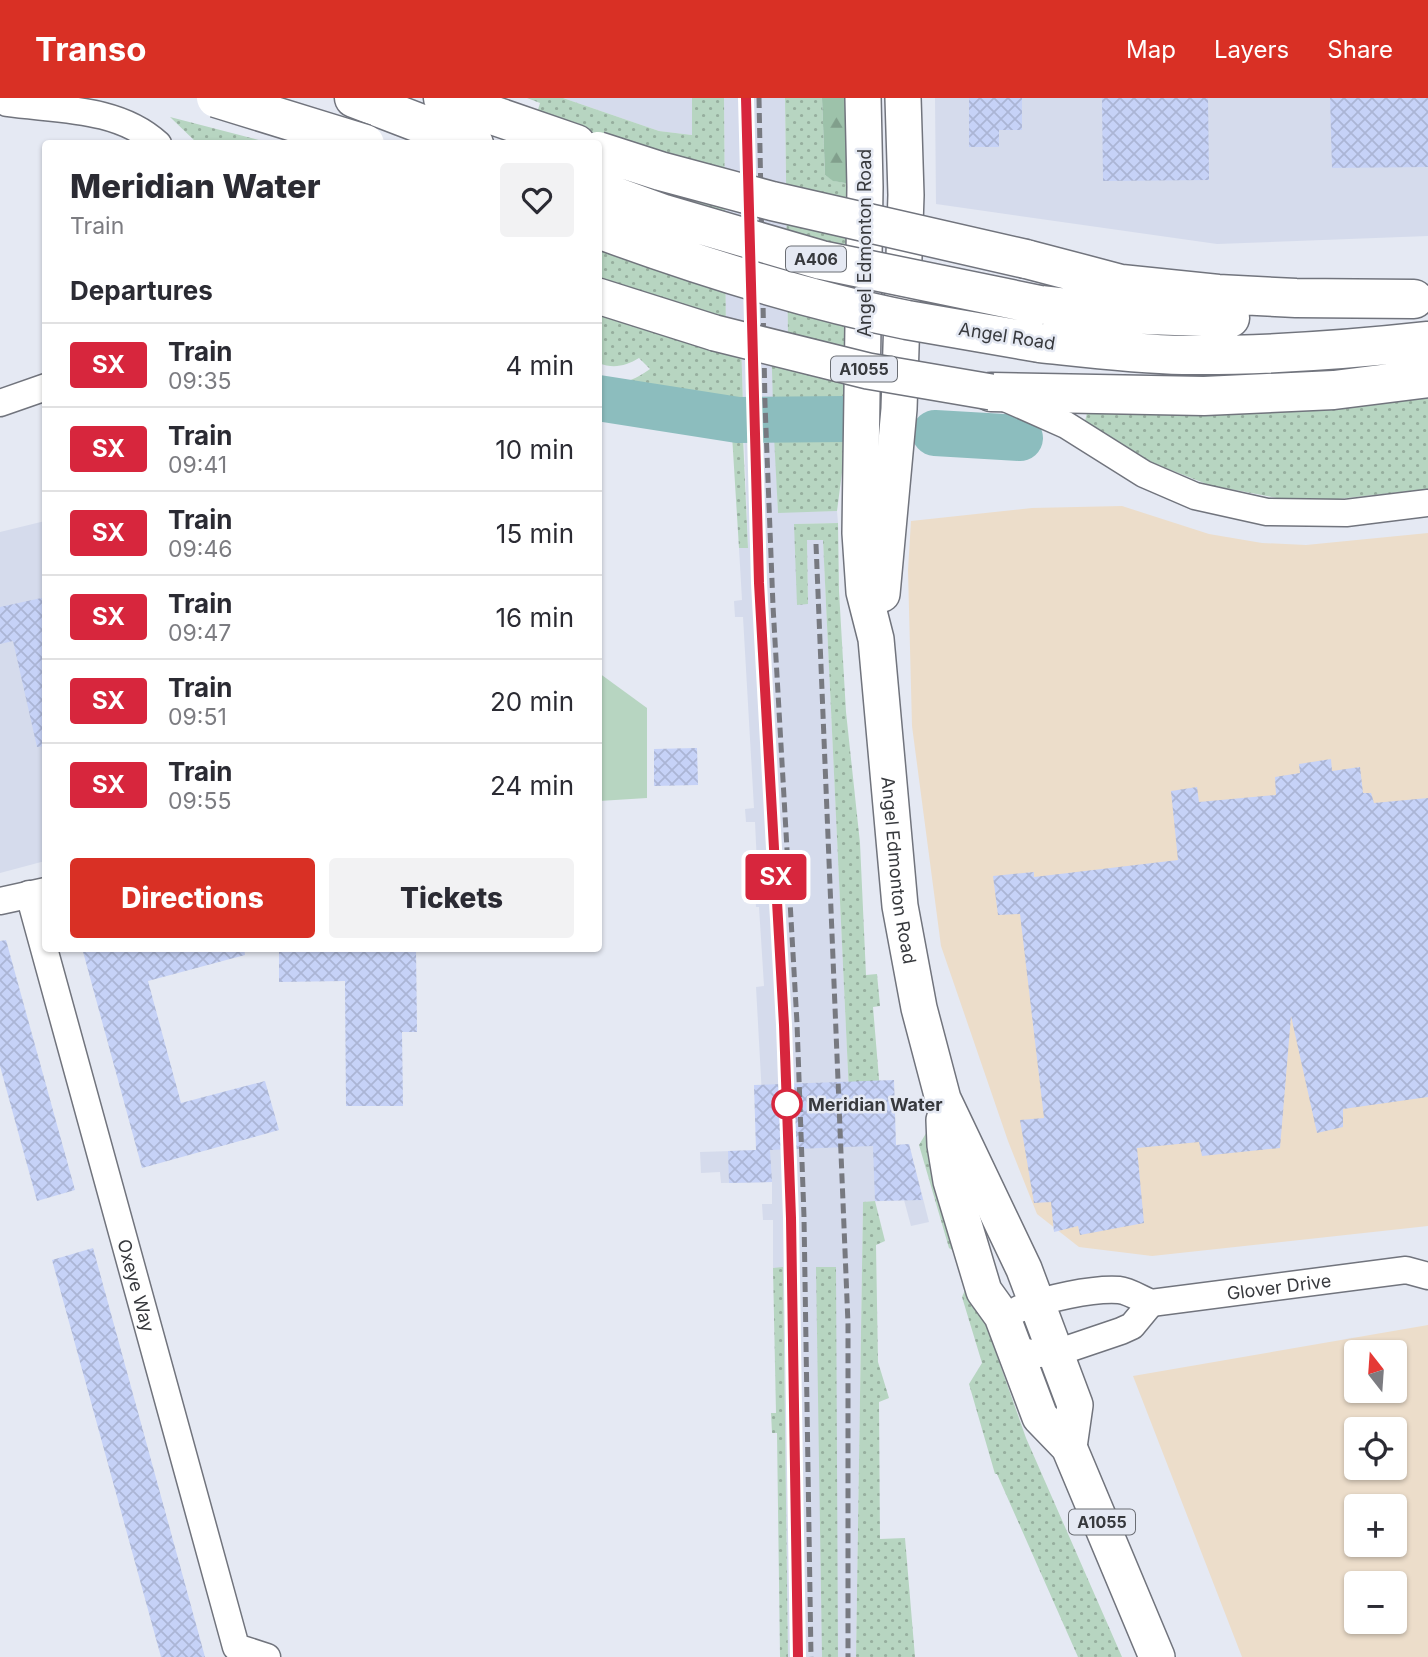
<!DOCTYPE html>
<meta charset="utf-8">
<style>
body{margin:0;font-family:Inter,sans-serif;background:#f2f2f3;color:#2b2b33;height:100vh;display:flex;flex-direction:column;font-size:26px;white-space:nowrap}
*{box-sizing:border-box;margin:0}
p{font-size:23px;color:#7c7c81}
.icon{flex:none;width:38px;height:38px;fill:none;stroke:currentColor;stroke-width:2;stroke-linecap:round;stroke-linejoin:round}
.map{position:relative;flex:1;overflow:hidden}
.details{position:absolute;left:42px;top:42px;width:560px;height:812px;display:flex;flex-direction:column;background:#fff;border-radius:7px;box-shadow:0 2px 5px #0004}
.details>*{flex:none}
.badge{padding:0 14px;border-radius:5px;font-size:24px;line-height:46px}
.needle{width:46px;rotate:343deg}
.buttons{position:absolute;left:1344px;top:1242px;display:grid;gap:14px}
.buttons a{display:grid;place-items:center;width:63px;height:63px;border-radius:7px;background:#fff;box-shadow:0 2px 5px #0004;font-size:35px}
.map>.badge{position:absolute;translate:-50% -50%;box-shadow:0 0 0 4px #fff}
h2{padding:0 28px;font-size:26px;line-height:63px}
.round{display:grid;place-items:center;flex:none;width:74px;height:74px;border-radius:7px;background:#f2f2f3}
.summary{display:flex;align-items:center;justify-content:space-between;height:119px;padding:0 28px}
h1{font-size:33px;font-weight:800;line-height:52px}
.primary-button{display:flex;gap:14px;margin-top:auto;padding:14px 28px}
.primary-button a{flex:1;height:80px;border-radius:7px;background:#d93025;color:#fff;font-size:28px;font-weight:800;line-height:80px;text-align:center}
.primary-button a+a{background:#f2f2f3;color:#2b2b33}
ul{padding:0;list-style:none}
li{display:flex;align-items:center;gap:21px;height:84px;padding:0 28px;border-top:2px solid #e1e1e2}
li div{flex:1}
li b{display:block;font-size:26px}
li em{font-style:normal}
li .badge{min-width:77px;font-weight:700;text-align:center}
header{display:flex;align-items:center;gap:42px;box-sizing:border-box;height:98px;padding:0 35px;background:#d93025;color:#fff}
header strong{font-size:33px}
nav{display:flex;gap:38px;margin-inline-start:auto;font-size:24px}
.map>svg:first-child{display:block}
.commercial{fill:#ecddca;fill-rule:evenodd}
.built{fill:#d5dbec}
.grass{fill:url(#grass-dots)}
.forest{fill:url(#forest-firs)}
.garden{fill:#b7d5c1}
.lines{fill:none;stroke-linecap:round;stroke-linejoin:round}
.river{stroke:#8cbdbe;stroke-width:46}
.building{fill:url(#building-cross-hatch)}
.minor-casing{stroke:#71747d;stroke-width:29}
.major-casing{stroke:#71747d;stroke-width:38}
.highway-casing{stroke:#71747d;stroke-width:41}
.minor{stroke:#fff;stroke-width:26}
.major{stroke:#fff;stroke-width:35}
.highway{stroke:#fff;stroke-width:38}
.rail{stroke:#777980;stroke-width:5;stroke-dasharray:10 5;stroke-linecap:butt}
.major-bridge-casing{stroke:#71747d;stroke-width:38;stroke-linecap:butt}
.highway-bridge-casing{stroke:#71747d;stroke-width:41;stroke-linecap:butt}
.major-bridge{stroke:#fff;stroke-width:35}
.highway-bridge{stroke:#fff;stroke-width:38}
.line-casing{stroke:#fff;stroke-width:16}
.line{stroke:#d7263d;stroke-width:10}
.stop-dot{fill:#fff;stroke:#d7263d;stroke-width:3.5}
.labels{text-anchor:middle;dominant-baseline:central;stroke-width:5;stroke-linejoin:round;paint-order:stroke}
.shield{fill:#e5e9f3;stroke:#6b6e74;stroke-width:2}
.shield-label{font-size:16px;font-weight:bold;fill:#37393d}
.street-label{font-size:18px;fill:#37393d;stroke:#e5e9f3}
.stop-label{font-size:18px;font-weight:bold;fill:#37393d;stroke:#e5e9f3;text-anchor:start}
</style>
<header>
<strong>Transo</strong>
<nav><a>Map</a><a>Layers</a><a>Share</a></nav>
</header>
<div class="map">
<svg width="1428" height="1559" viewBox="0 0 1428 1559">
<defs>
<pattern id="grass-dots" width="8" height="8" patternUnits="userSpaceOnUse" patternTransform="scale(1.75)"><rect width="8" height="8" fill="#b7d5c1"/><path d="M2 2h.1M6 6h.1" fill="none" stroke="#96ae9e" stroke-width="1.8" stroke-linecap="round"/></pattern>
<pattern id="forest-firs" width="22" height="20" patternUnits="userSpaceOnUse" patternTransform="scale(1.75)"><rect width="22" height="20" fill="#9dc2aa"/><path d="M5 1l3.5 6h-7zM16 11l3.5 6h-7z" fill="#819f8c"/></pattern>
<pattern id="building-cross-hatch" width="8" height="8" patternUnits="userSpaceOnUse" patternTransform="scale(1.75)"><rect width="8" height="8" fill="#c6d2f7"/><path d="M0 0l8 8M0 8l8-8" fill="none" stroke="#abb5d5"/></pattern>
</defs>
<rect width="100%" height="100%" fill="#e5e9f3"/>
<path class="commercial" d="M 1122,408 L 1209,436 L 1262,445 L 1306,447 L 1428,435 L 1428,1128 L 1152,1158 L 1079,1149 L 1037,1116 L 1008,1043 L 941,848 L 912,628 L 908,472 L 911,423 L 1032,410 Z
M 1428,1227 L 1428,1559 L 1242,1559 L 1133,1278 ZM 1356,1255 L 1395,1255 L 1395,1293 L 1356,1293 ZM 1356,1332 L 1395,1332 L 1395,1370 L 1356,1370 ZM 1356,1409 L 1395,1409 L 1395,1447 L 1356,1447 ZM 1356,1486 L 1395,1486 L 1395,1524 L 1356,1524 Z"/>
<path class="built" d="M 563,0 L 692,0 L 692,37 L 659,33 Z
M 724,0 L 785,0 L 788,241 L 771,242 L 778,414 L 837,413 L 838,425 L 795,426 L 808,506 L 807,442 L 823,441 L 849,994 L 883,1048 L 909,1046 L 929,1124 L 911,1128 L 904,1102 L 863,1104 L 856,1559 L 788,1559 L 783,1170 L 773,1170 L 773,1122 L 763,1122 L 762,1106 L 772,1106 L 772,1084 L 721,1085 L 720,1074 L 701,1075 L 700,1054 L 765,1052 L 756,889 L 764,888 L 759,809 L 756,809 L 755,788 L 758,787 L 755,724 L 746,724 L 745,711 L 754,710 L 743,519 L 735,519 L 734,503 L 742,502 L 739,450 L 748,449 L 741,243 L 726,243 Z
M 935,0 L 1428,0 L 1428,138 L 1217,146 L 936,106 Z
M 45,423 L 45,763 L 0,775 L 0,434 Z"/>
<path class="grass" d="M 527,0 L 563,0 L 659,33 L 692,37 L 692,0 L 724,0 L 726,242 L 741,242 L 743,307 L 608,287 C 626,285 636,281 650,271 L 639,260 C 626,268 613,271 599,265 L 598,46 L 528,45 L 540,5 Z
M 785,0 L 822,0 L 825,77 L 834,83 L 851,86 L 851,303 L 773,306 L 771,242 L 788,241 Z
M 170,19 L 270,45 L 197,45 Z
M 1428,293 L 1428,391 L 1329,402 L 1277,400 L 1209,387 L 1153,365 L 1085,323 L 1087,315 L 1155,317 L 1239,315 Z
M 847,336 L 837,413 L 778,415 L 774,338 Z
M 732,337 L 743,339 L 748,450 L 739,450 Z
M 838,425 L 839,493 L 846,614 L 860,745 L 866,877 L 877,876 L 880,908 L 873,909 L 880,993 L 849,995 L 823,442 L 807,442 L 808,506 L 797,507 L 794,426 Z
M 928,1032 L 964,1159 L 949,1150 L 919,1047 Z
M 875,1103 L 885,1143 L 876,1147 L 878,1264 L 889,1300 L 879,1304 L 880,1441 L 905,1440 L 915,1559 L 856,1559 L 863,1104 Z
M 783,1169 L 788,1559 L 780,1559 L 777,1335 L 772,1335 L 771,1315 L 776,1315 L 773,1170 Z
M 816,1169 L 836,1169 L 838,1559 L 822,1559 Z
M 970,1181 L 1026,1340 L 1122,1559 L 1078,1559 L 997,1376 L 995,1376 L 969,1286 L 982,1265 L 962,1199 Z"/>
<path class="forest" d="M 822,0 L 850,0 L 851,86 L 833,83 L 825,77 Z"/>
<path class="garden" d="M 599,575 L 647,610 L 647,700 L 599,703 Z"/>
<g class="lines">
<path class="river" d="M 598,300 L 738,322 L 846,321
M 935,335 L 1020,340"/>
</g>
<path class="building" d="M 969,0 L 1022,0 L 1022,32 L 999,32 L 999,49 L 969,49 Z
M 1102,0 L 1208,0 L 1209,82 L 1103,83 Z
M 1330,0 L 1428,0 L 1428,69 L 1332,70 Z
M 46,499 L 46,648 L 37,649 L 13,543 L 0,546 L 0,509 Z
M 697,650 L 698,687 L 654,688 L 654,651 Z
M 1331,661 L 1332,673 L 1360,669 L 1363,695 L 1371,695 L 1374,705 L 1428,700 L 1428,999 L 1343,1011 L 1343,1029 L 1317,1035 L 1291,918 L 1280,1050 L 1202,1058 L 1199,1044 L 1137,1050 L 1144,1125 L 1080,1137 L 1078,1128 L 1054,1134 L 1051,1104 L 1034,1105 L 1020,1022 L 1044,1020 L 1020,816 L 998,817 L 993,778 L 1034,774 L 1034,779 L 1178,762 L 1171,693 L 1197,689 L 1199,704 L 1276,697 L 1275,679 L 1300,675 L 1299,666 Z
M 6,842 L 75,1092 L 37,1103 L 0,968 L 0,843 Z
M 82,850 L 244,850 L 245,857 L 148,883 L 181,1005 L 265,983 L 279,1032 L 142,1070 Z
M 279,850 L 416,850 L 417,934 L 402,934 L 403,1008 L 346,1008 L 345,883 L 279,884 Z
M 894,982 L 896,1047 L 909,1046 L 923,1102 L 875,1103 L 873,1048 L 770,1052 L 772,1084 L 729,1085 L 728,1053 L 756,1052 L 754,987 Z
M 93,1150 L 205,1559 L 161,1559 L 52,1162 Z"/>
<g class="lines">
<g class="minor-casing">
<g id="minor">
<path d="M 7,5 C 57,12 118,9 158,46"/>
<path d="M 1005,300 L 1066,327 L 1144,376 L 1195,398 L 1267,414 L 1346,415 L 1428,405"/>
<path d="M 0,305 L 46,289"/>
<path id="s1" d="M 29,796 L 236,1549 L 267,1559"/>
<path d="M 0,803 L 46,793"/>
<path id="s2" d="M 1019,1211 C 1045,1201 1092,1190 1119,1192 C 1129,1193 1141,1201 1151,1205 L 1406,1172 L 1428,1178"/>
<path d="M 1014,1252 L 1039,1256 L 1056,1255 L 1121,1233 L 1132,1228 L 1151,1205"/>
</g>
</g>
<g class="major-casing">
<g id="major">
<path id="s3" d="M 863,0 L 865,89 L 860,435 L 864,494 L 876,541 L 900,808 L 919,910 L 943,1001 L 1024,1171 L 1075,1307 L 1069,1349"/>
<path d="M 598,198 L 715,235"/>
<path d="M 882,496 L 899,311 L 906,97 L 903,0"/>
<path d="M 944,1022 L 945,1047 L 951,1083 L 984,1193 L 1002,1218 L 1040,1319 L 1069,1349 L 1157,1559"/>
</g>
</g>
<g class="highway-casing">
<path id="highway" d="M 354,0 L 474,46
M 443,0 L 576,46
M 1026,161 L 1121,186 L 1218,196 L 1296,200 L 1414,201
M 1040,207 L 1121,216 L 1230,220
M 1040,245 C 1087,250 1135,256 1183,257 C 1265,258 1346,252 1428,243
M 991,294 L 1204,298 L 1334,292 L 1428,280"/>
</g>
<use href="#minor" class="minor"/>
<use href="#major" class="major"/>
<use href="#highway" class="highway"/>
<path class="rail" d="M 746,0 L 752,306 L 760,509 L 784,927 L 791,1120 L 798,1559
M 759,0 L 765,306 L 773,508 L 797,925 L 804,1119 L 811,1559
M 816,446 L 848,1226 L 848,1559"/>
<g class="major-bridge-casing">
<path id="major-bridge" d="M 715,235 L 868,273 L 991,294"/>
</g>
<g class="highway-bridge-casing">
<path id="highway-bridge" d="M 216,0 L 365,46
M 598,53 L 660,73 L 772,103 L 1026,161
M 598,92 L 664,116 L 821,162 L 1040,207
M 598,131 C 699,168 802,201 907,222 C 951,230 996,237 1040,245"/>
</g>
<use href="#major-bridge" class="major-bridge"/>
<use href="#highway-bridge" class="highway-bridge"/>
</g>
<g class="lines">
<g class="line-casing">
<path id="line" d="M 746,0 L 759,485 L 784,927 L 791,1120 L 798,1559"/>
</g>
<use href="#line" class="line"/>
</g>
<circle class="stop-dot" cx="787" cy="1006" r="14"/>
<g class="labels">
<g class="shield">
<rect x="786" y="148.5" width="60" height="25" rx="5"/>
<rect x="831" y="258.5" width="66" height="25" rx="5"/>
<rect x="1069" y="1411.5" width="66" height="25" rx="5"/>
</g>
<g class="shield-label">
<text x="816" y="161">A406</text>
<text x="864" y="271">A1055</text>
<text x="1102" y="1424">A1055</text>
</g>
<g class="street-label">
<text transform="translate(864 145) rotate(-90)">Angel Edmonton Road</text>
<text transform="translate(1007 238) rotate(9)">Angel Road</text>
<text stroke="none"><textPath href="#s3" startOffset="775">Angel Edmonton Road</textPath></text>
<text stroke="none"><textPath href="#s1" startOffset="406">Oxeye Way</textPath></text>
<text stroke="none"><textPath href="#s2" startOffset="266">Glover Drive</textPath></text>
</g>
<g class="stop-label">
<text x="808" y="1006">Meridian Water</text>
</g>
</g>
</svg>
<div class="buttons">
<a><svg class="needle" viewBox="-14 -14 28 28"><path d="M0-13l5 13h-10z" fill="#e53935"/><path d="M0 13l5-13h-10z" fill="#7c7c81"/></svg></a>
<a><svg class="icon" aria-label="locate" viewBox="0 0 24 24"><circle cx="12" cy="12" r="6"/><path d="M12 2v4M12 18v4M2 12h4M18 12h4"/></svg></a>
<a>+</a>
<a>−</a>
</div>
<b class="badge" style="left:776px;top:779px;background:#d7263d;color:#fff">SX</b>
<section class="details">
<div class="summary"><div><h1>Meridian Water</h1><p>Train</p></div><a class="round"><svg class="icon" aria-label="heart" viewBox="0 0 24 24"><path d="M12 20l-8-8c-3-5 5-10 8-4 3-6 11-1 8 4z"/></svg></a></div>
<h2>Departures</h2>
<ul>
<li><span class="badge" style="background:#d7263d;color:#fff">SX</span><div><b>Train</b><p>09:35</p></div><em>4 min</em></li>
<li><span class="badge" style="background:#d7263d;color:#fff">SX</span><div><b>Train</b><p>09:41</p></div><em>10 min</em></li>
<li><span class="badge" style="background:#d7263d;color:#fff">SX</span><div><b>Train</b><p>09:46</p></div><em>15 min</em></li>
<li><span class="badge" style="background:#d7263d;color:#fff">SX</span><div><b>Train</b><p>09:47</p></div><em>16 min</em></li>
<li><span class="badge" style="background:#d7263d;color:#fff">SX</span><div><b>Train</b><p>09:51</p></div><em>20 min</em></li>
<li><span class="badge" style="background:#d7263d;color:#fff">SX</span><div><b>Train</b><p>09:55</p></div><em>24 min</em></li>
</ul>
<div class="primary-button"><a>Directions</a><a>Tickets</a></div>
</section>
</div>
